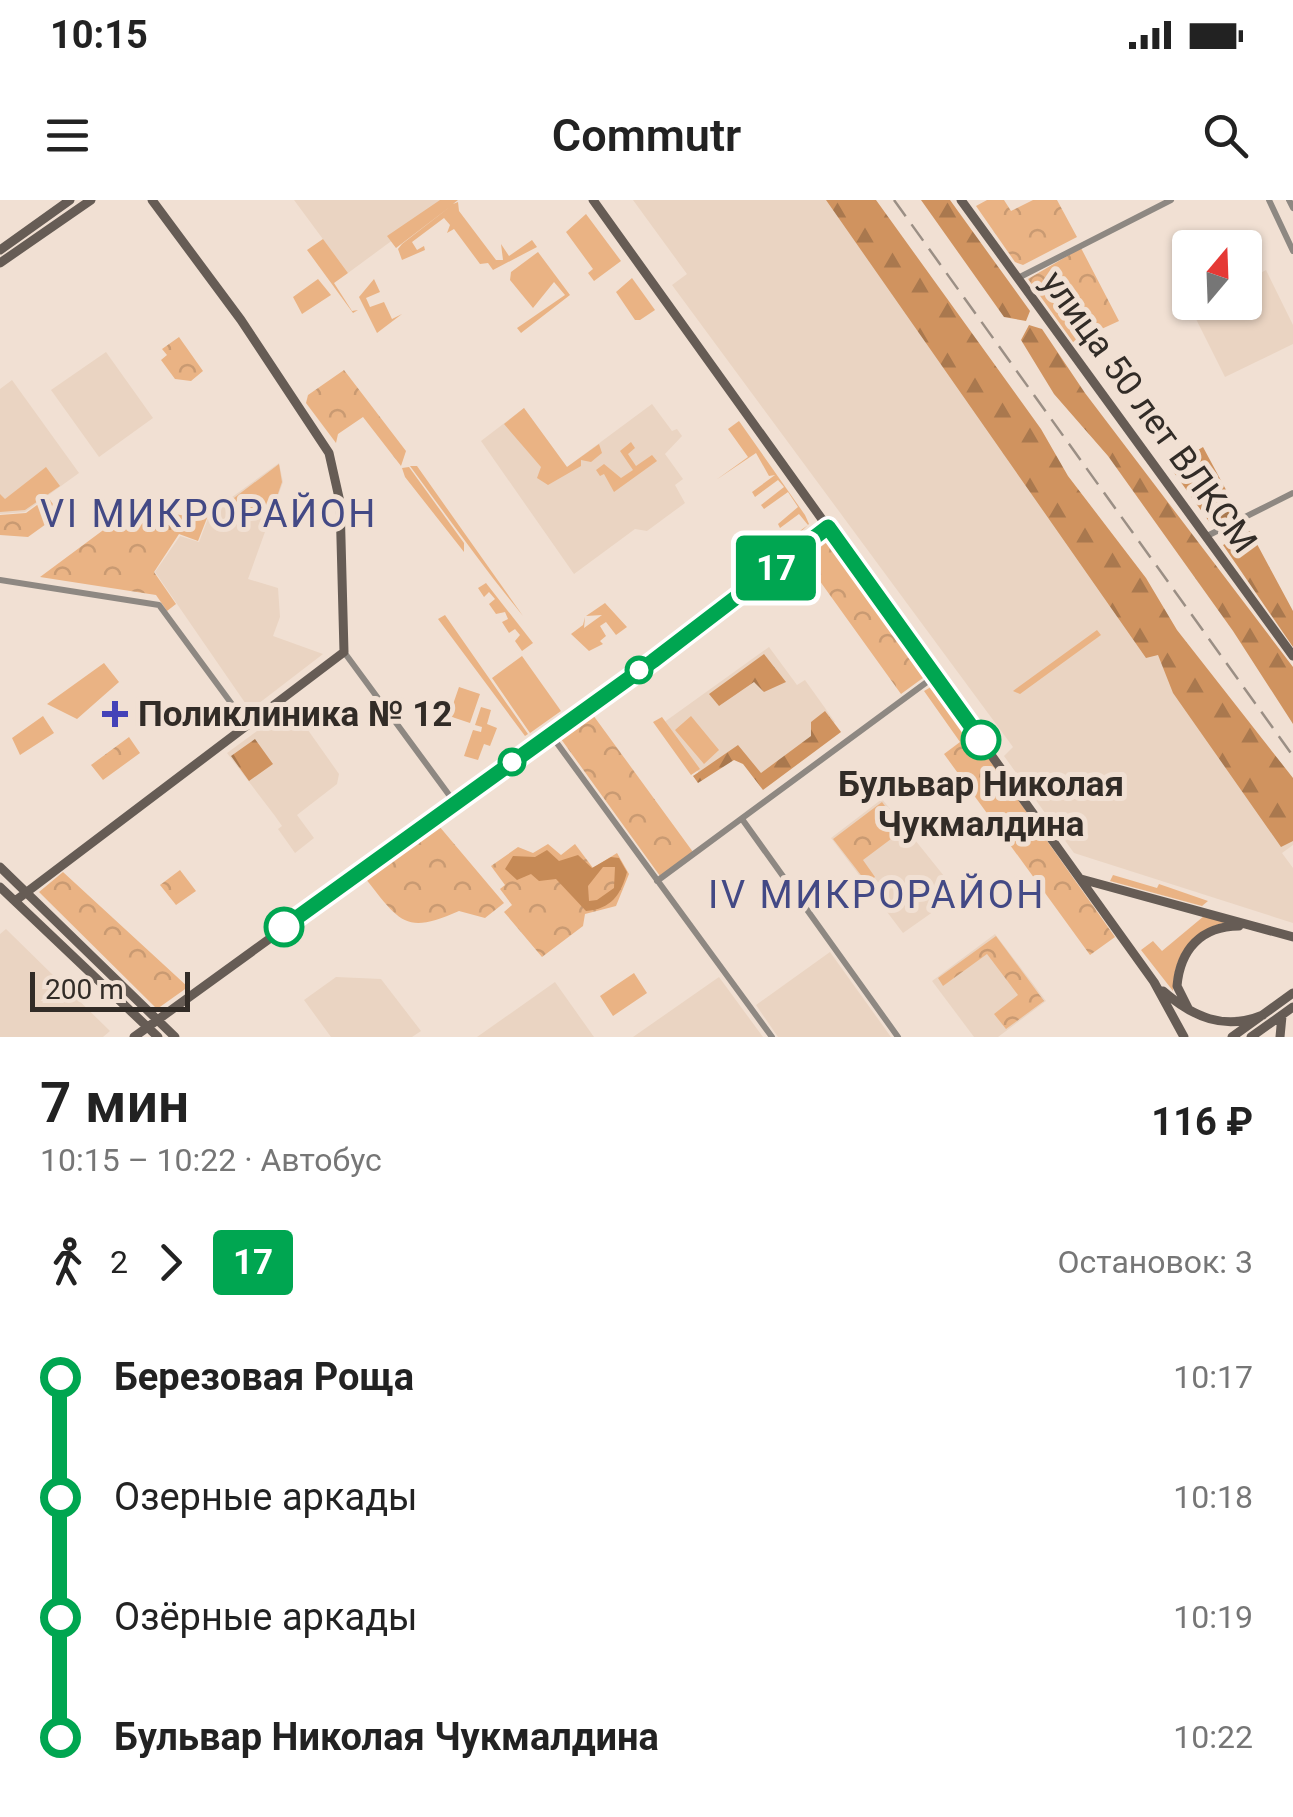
<!DOCTYPE html>
<html lang="ru">
<meta charset="utf-8">
<style>
body{margin:0;font-family:Roboto,sans-serif;background:#f6f6f6;color:#222;height:100vh;display:flex;flex-direction:column;font-size:38px;white-space:nowrap}
*{box-sizing:border-box;margin:0}
p{font-size:32px;color:#767676}
.icon{flex:none;width:55px;height:55px;fill:none;stroke:currentColor;stroke-width:2;stroke-linecap:round;stroke-linejoin:round}
.map{position:relative;height:837px;overflow:hidden}
.details{display:flex;flex-direction:column;background:#fff;flex:1}
.details>*{flex:none}
.badge{padding:0 20px;border-radius:8px;font-size:35px;line-height:65px}
.needle{width:65px;rotate:19deg}
.fabs{position:absolute;left:1172px;top:30px;display:grid;gap:20px}
.fabs a{display:grid;place-items:center;width:90px;height:90px;border-radius:10px;background:#fff;box-shadow:0 2px 8px #0004;font-size:50px}
.scale{position:absolute;left:30px;bottom:25px;width:160px;box-sizing:border-box;padding-left:10px;border:5px solid #322c27;border-top:0;font-size:28px;line-height:35px;white-space:nowrap;color:#322c27;-webkit-text-stroke:8px #f1e0d3;paint-order:stroke}
.map>.badge{position:absolute;translate:-50% -50%;box-shadow:0 0 0 5px #fff}
.legs{display:flex;align-items:center;gap:15px;height:110px;padding:0 40px;font-size:32px}
.legs p{margin-inline-start:auto}
.headline{display:flex;align-items:center;justify-content:space-between;height:170px;padding:0 40px}
h1{font-size:55px;font-weight:600;line-height:75px}
ul{padding:0 40px;list-style:none}
li{display:flex;align-items:center;gap:35px;height:120px;font-size:38px}
li i{display:grid;place-items:center;width:15px;height:100%;margin:0 12px;background:currentColor}
li i::after{content:'';width:25px;height:25px;margin:-12px;border:8px solid;border-radius:50%;background:#fff}
li p{margin-inline-start:auto}
li:first-child i{background:linear-gradient(#0000 50%,currentColor 0)}
li:last-child i{background:linear-gradient(currentColor 50%,#0000 0)}
.status{display:flex;justify-content:space-between;align-items:center;height:70px;padding:0 50px;background:#fff;direction:ltr}
.status svg{height:28px;fill:currentColor}
header{display:flex;justify-content:space-between;align-items:center;height:130px;padding:0 40px;background:#fff;font-size:45px;font-weight:600}
.map>svg:first-child{display:block}
.built{fill:#ead4c2}
.grass{fill:#eab384}
.forest{fill:url(#forest-firs)}
.park{fill:url(#park-crowns)}
.water{fill:#c68a56;fill-rule:evenodd}
.lines{fill:none;stroke-linecap:round;stroke-linejoin:round}
.street{stroke:#8e8882;stroke-width:6}
.secondary{stroke:#665c55;stroke-width:9}
.rail{stroke:#9b8f85;stroke-width:2.5;stroke-dasharray:20 10;stroke-linecap:butt}
.line-1-casing{stroke:#fff;stroke-width:22}
.line-1{stroke:#00a651;stroke-width:15}
.stop-1-dot{fill:#fff;stroke:#00a651;stroke-width:5}
.poi-dot{fill:#4442b8;stroke:#f1e0d3;stroke-width:4}
.labels{text-anchor:middle;dominant-baseline:central;stroke-width:10;stroke-linejoin:round;paint-order:stroke}
.street-label{font-size:35px;fill:#322c27;stroke:#f1e0d3}
.poi-label{font-size:35px;font-weight:bold;fill:#322c27;stroke:#f1e0d3;text-anchor:start}
.stop-label{font-size:35px;font-weight:bold;fill:#322c27;stroke:#f1e0d3}
.neighbourhood-label{font-size:38px;letter-spacing:2.5px;fill:#434985;stroke:#f1e0d3}
</style>
<div class="status"><b>10:15</b><svg viewBox="0 0 49 12"><path d="M0 12V9h3v3zM5 12V6h3v6zM10 12V3h3v9zM15 12V0h3v12zM26 1h20v11H26zM47 4h2v5h-2z"/></svg></div>
<header><svg class="icon" aria-label="menu" viewBox="0 0 24 24"><path d="M4 6h16M4 12h16M4 18h16"/></svg>Commutr<svg class="icon" aria-label="search" viewBox="0 0 24 24"><circle cx="10" cy="10" r="6"/><path d="M15 15l6 6"/></svg></header>
<div class="map">
<svg width="1293" height="837" viewBox="0 0 1293 837">
<defs>
<pattern id="forest-firs" width="22" height="20" patternUnits="userSpaceOnUse" patternTransform="scale(2.5)"><rect width="22" height="20" fill="#d0935f"/><path d="M5 1l3.5 6h-7zM16 11l3.5 6h-7z" fill="#a9784e"/></pattern>
<pattern id="park-crowns" width="20" height="18" patternUnits="userSpaceOnUse" patternTransform="scale(2.5)"><rect width="20" height="18" fill="#eab384"/><path d="M2 6a3 3 0 1 1 6 0M12 15a3 3 0 1 1 6 0" fill="none" stroke="#c99a72"/></pattern>
</defs>
<rect width="100%" height="100%" fill="#f1e0d3"/>
<path class="built" d="M 294,0 L 447,0 L 348,73 Z
M 633,0 L 834,0 L 1293,631 L 1293,645 L 1282,653 L 1293,668 L 1293,723 L 1074,653 L 1004,556 L 1013,547 L 672,85 L 687,74 Z
M 1266,70 L 1293,125 L 1293,144 L 1225,177 L 1190,107 L 1200,103 L 1245,102 L 1245,81 Z
M 106,152 L 153,218 L 99,257 L 51,190 Z
M 12,180 L 79,273 L 25,312 L 0,314 L 0,189 Z
M 652,204 L 672,231 L 677,229 L 682,236 L 665,254 L 683,279 L 675,285 L 685,303 L 647,331 L 635,329 L 574,374 L 481,241 L 524,208 L 567,267 Z
M 279,263 L 283,282 L 248,379 L 278,388 L 280,417 L 273,436 L 323,454 L 250,510 L 155,372 L 180,336 L 199,342 L 210,313 Z
M 769,447 L 797,485 L 805,480 L 835,522 L 758,577 L 738,549 L 701,576 L 663,523 Z
M 291,506 L 339,574 L 337,584 L 297,615 L 314,638 L 295,653 L 278,629 L 282,626 L 275,616 L 227,553 Z
M 882,599 L 944,676 L 937,709 L 903,733 L 831,638 Z
M 6,729 L 110,831 L 103,837 L 0,837 L 0,734 Z
M 995,734 L 1046,801 L 998,837 L 974,837 L 932,781 Z
M 830,752 L 891,837 L 778,837 L 756,805 Z
M 336,777 L 381,779 L 421,831 L 412,837 L 331,837 L 304,800 Z
M 719,777 L 763,837 L 633,837 Z
M 555,782 L 594,837 L 477,837 Z"/>
<path class="grass" d="M 440,0 L 458,0 L 453,4 L 458,2 L 459,11 L 496,60 L 503,60 L 501,44 L 509,56 L 532,40 L 537,47 L 493,70 L 488,63 L 480,64 L 454,29 L 447,33 L 450,25 L 444,18 L 412,42 L 417,50 L 424,46 L 425,50 L 402,60 L 398,49 L 402,44 L 451,6 L 396,48 L 387,36 Z
M 586,14 L 621,61 L 594,81 L 588,73 L 593,69 L 566,32 Z
M 323,39 L 348,73 L 334,83 L 352,111 L 358,110 L 353,113 L 307,50 Z
M 538,52 L 570,95 L 521,133 L 517,128 L 565,95 L 554,82 L 533,108 L 510,80 L 511,72 Z
M 632,78 L 655,110 L 640,120 L 635,120 L 616,92 Z
M 318,79 L 331,95 L 302,114 L 293,97 Z
M 374,79 L 380,92 L 366,98 L 370,107 L 384,102 L 392,119 L 402,114 L 377,133 L 359,97 Z
M 524,208 L 567,267 L 599,244 L 602,253 L 591,262 L 581,260 L 581,266 L 548,285 L 537,278 L 541,267 L 504,224 Z
M 739,221 L 805,315 L 809,324 L 791,341 L 789,339 L 808,325 L 799,314 L 780,328 L 778,324 L 798,307 L 788,292 L 764,309 L 761,305 L 784,287 L 778,280 L 755,297 L 752,292 L 775,275 L 769,276 L 756,253 L 716,280 L 748,257 L 728,229 Z
M 631,242 L 635,248 L 628,254 L 636,266 L 652,255 L 657,261 L 614,292 L 604,274 L 600,276 L 596,270 L 604,264 L 621,278 L 633,270 L 620,251 Z
M 279,264 L 282,282 L 270,317 L 230,301 Z
M 410,266 L 417,266 L 523,416 C 483,367 449,319 410,266 Z
M 46,267 L 60,286 L 25,310 L 0,312 L 0,294 L 5,299 Z
M 409,267 L 464,343 L 464,352 L 405,277 L 402,268 Z
M 486,383 L 533,443 L 522,451 L 515,441 L 520,435 L 515,429 L 509,433 L 502,422 L 508,419 L 505,412 L 496,414 L 489,404 L 495,399 L 489,392 L 484,397 L 478,388 Z
M 605,403 L 627,427 L 616,435 L 606,422 L 600,426 L 606,436 L 600,441 L 603,444 L 589,451 L 571,434 L 583,425 L 585,417 L 584,428 L 602,415 L 586,416 Z
M 445,415 L 528,534 L 525,536 L 438,419 Z
M 1097,430 L 1101,435 L 1020,494 L 1013,491 Z
M 522,456 L 561,511 L 530,533 L 492,478 Z
M 104,463 L 119,482 L 77,519 L 47,504 Z
M 459,487 L 480,494 L 470,523 L 449,516 Z
M 481,507 L 491,510 L 487,524 L 497,528 L 490,546 L 484,544 L 478,560 L 464,556 L 473,530 L 481,532 L 482,527 L 475,525 Z
M 43,516 L 54,533 L 20,555 L 12,538 Z
M 691,516 L 719,550 L 704,564 L 675,530 Z
M 662,517 L 700,569 L 691,575 L 653,522 Z
M 1113,675 L 1157,688 L 1159,684 L 1208,701 L 1202,706 L 1110,681 Z
M 1204,716 L 1227,722 C 1192,730 1173,755 1173,791 L 1141,750 L 1153,741 L 1162,751 Z
M 634,773 L 647,793 L 613,816 L 600,796 Z"/>
<path class="forest" d="M 826,0 L 876,0 L 1041,229 L 1068,276 L 1146,378 L 1177,430 L 1293,578 L 1293,641 L 1281,647 L 1173,493 L 1158,455 L 1146,458 Z
M 921,0 L 950,0 L 1030,111 L 1026,121 L 1004,117 Z
M 1029,125 L 1042,129 L 1085,193 L 1293,467 L 1293,524 L 1233,431 L 1108,256 L 1054,194 L 1021,140 Z
M 1203,247 L 1239,314 L 1213,327 L 1170,267 Z
M 1250,331 L 1293,411 L 1293,447 L 1223,345 Z
M 764,454 L 786,482 L 764,492 L 754,482 L 719,506 L 709,494 Z
M 825,511 L 841,532 L 763,590 L 743,564 L 734,560 L 698,583 L 693,576 L 738,545 L 761,573 L 811,536 L 811,522 Z
M 255,539 L 273,564 L 249,581 L 231,556 Z"/>
<path class="park" d="M 987,0 L 1004,0 L 1011,11 L 1033,0 L 1057,0 L 1077,37 L 1023,65 L 1015,62 L 976,6 Z
M 1081,48 L 1119,121 L 1073,142 L 1028,79 Z
M 179,137 L 203,171 L 191,181 L 175,179 L 161,160 L 167,155 L 162,149 Z
M 344,170 L 406,251 L 401,266 L 363,217 L 338,234 L 336,243 L 306,203 L 308,195 Z
M 48,297 L 60,314 L 28,337 L 0,335 L 0,315 L 26,313 Z
M 133,308 L 194,317 L 209,313 L 198,341 L 179,334 L 154,372 L 176,404 L 167,411 L 156,395 L 40,377 Z
M 830,340 L 927,475 L 901,494 L 804,359 Z
M 936,484 L 1115,737 L 1090,755 L 944,554 L 960,542 L 924,491 Z
M 593,515 L 693,652 L 660,676 L 561,539 Z
M 129,537 L 140,553 L 103,580 L 91,565 Z
M 882,602 L 903,630 L 863,660 L 875,677 L 867,683 L 833,639 Z
M 439,626 L 504,703 L 485,718 L 459,711 C 405,735 400,722 365,678 Z
M 548,644 L 561,655 L 575,644 L 593,668 L 617,653 L 629,674 L 616,706 L 585,714 L 583,726 L 542,757 L 504,712 L 512,705 L 500,689 L 505,685 L 491,666 L 518,647 L 533,653 Z
M 180,670 L 196,691 L 176,705 L 160,685 Z
M 63,672 L 188,787 L 157,809 L 39,692 Z
M 996,736 L 1044,801 L 1006,829 L 994,814 L 1018,795 L 987,754 L 943,786 L 938,778 Z"/>
<path class="water" d="M 547,650 L 559,661 L 578,655 L 592,668 L 611,657 L 619,658 L 627,672 C 621,695 611,709 586,711 L 556,679 L 539,681 L 531,674 L 517,680 L 505,669 L 513,656 L 535,657 ZM 615,667 L 614,688 L 597,700 L 589,701 L 588,686 L 603,667 Z"/>
<g class="lines">
<path class="street" d="M 1269,0 L 1293,51
M 1289,0 L 1293,8
M 1018,78 L 1171,0
M 1207,336 L 1293,293
M 0,380 L 159,405 L 248,526
M 344,452 L 455,603
M 551,535 L 772,837
M 742,619 L 898,837
M 657,681 L 935,476"/>
<path class="secondary" d="M 593,0 L 1154,782 L 1184,837
M 961,0 L 1293,456
M 0,50 L 70,0
M 0,63 L 91,0
M 0,667 L 175,837
M 1081,679 L 1293,737
M 0,687 L 158,837
M 15,701 L 344,452 L 340,302 L 329,253 L 241,120 L 152,0
M 1163,791 C 1193,817 1224,831 1263,815
M 1188,808 L 1177,786 C 1180,750 1201,726 1239,726
M 134,837 L 653,461 L 828,327
M 1232,837 L 1293,793
M 1251,837 L 1293,807
M 1280,837 L 1282,816"/>
<path class="rail" d="M 894,0 L 1293,556"/>
</g>
<g class="lines">
<g class="line-1-casing">
<path id="line-1" d="M 284,727 L 653,461 L 828,327 L 981,540"/>
</g>
<use href="#line-1" class="line-1"/>
</g>
<g class="stop-1-dot">
<circle cx="639" cy="470" r="12"/>
<circle cx="981" cy="540" r="18"/>
<circle cx="512" cy="562" r="12"/>
<circle cx="284" cy="727" r="18"/>
</g>
<path class="poi-dot" d="M110 499h10v10h10v10h-10v10h-10v-10h-10v-10h10z"/>
<g class="labels">
<g class="street-label">
<text transform="translate(1149 212) rotate(54)">улица 50 лет ВЛКСМ</text>
</g>
<g class="poi-label">
<text x="138" y="514">Поликлиника № 12</text>
</g>
<g class="stop-label">
<text x="981" y="584">Бульвар Николая<tspan x="981" dy="40">Чукмалдина</tspan></text>
</g>
<g class="neighbourhood-label">
<text x="209" y="314">VI МИКРОРАЙОН</text>
<text x="877" y="695">IV МИКРОРАЙОН</text>
</g>
</g>
</svg>
<div class="fabs">
<a><svg class="needle" viewBox="-14 -14 28 28"><path d="M0-13l5 13h-10z" fill="#e53935"/><path d="M0 13l5-13h-10z" fill="#767676"/></svg></a>
</div>
<div class="scale">200 m</div>
<b class="badge" style="left:776px;top:368px;background:#00a651;color:#fff">17</b>
</div>
<section class="details">
<div class="headline"><div><h1>7 мин</h1><p>10:15 – 10:22 · Автобус</p></div><b>116 ₽</b></div>
<div class="legs"><svg class="icon" aria-label="walk" viewBox="0 0 24 24"><circle cx="13" cy="4" r="2"/><path d="M13 8l-2 6 4 7M11 14l-3 7M7 12l3-4h3l4 4"/></svg>2<svg class="icon" aria-label="forward" viewBox="0 0 24 24"><path d="M9 5l7 7-7 7"/></svg><b class="badge" style="background:#00a651;color:#fff">17</b><p>Остановок: 3</p></div>
<ul>
<li><i style="color:#00a651"></i><b>Березовая Роща</b><p>10:17</p></li>
<li><i style="color:#00a651"></i><span>Озерные аркады</span><p>10:18</p></li>
<li><i style="color:#00a651"></i><span>Озёрные аркады</span><p>10:19</p></li>
<li><i style="color:#00a651"></i><b>Бульвар Николая Чукмалдина</b><p>10:22</p></li>
</ul>
</section>
